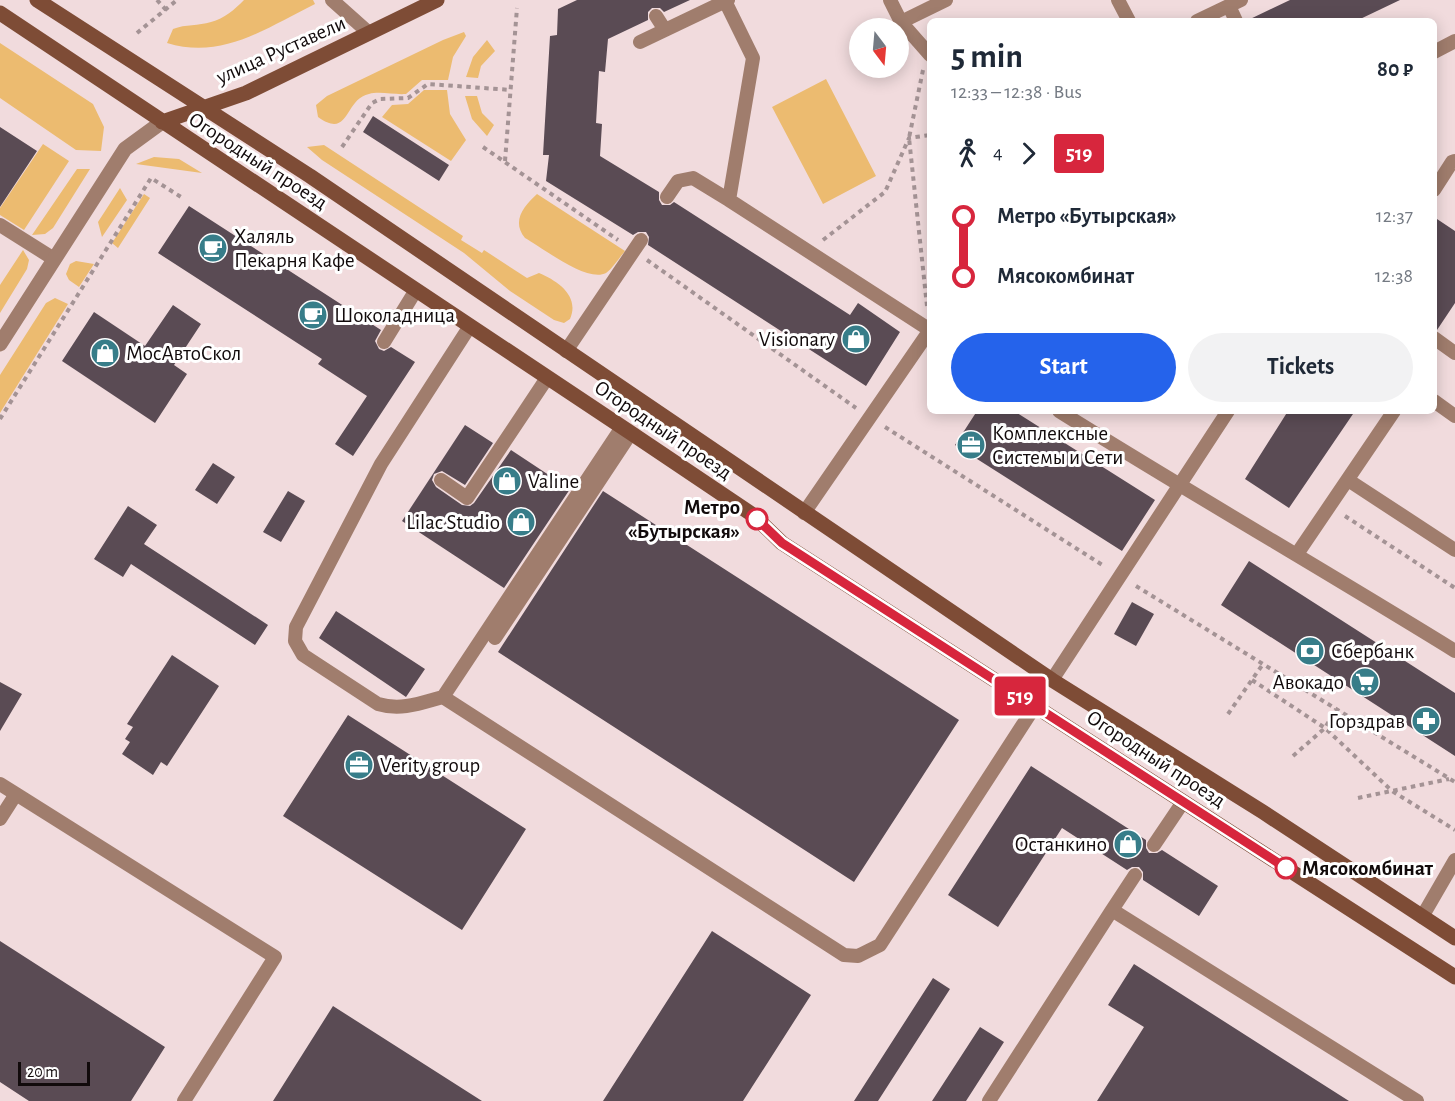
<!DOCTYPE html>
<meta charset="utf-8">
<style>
body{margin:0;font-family:"Alegreya Sans",sans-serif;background:#f2f2f3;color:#1f2937;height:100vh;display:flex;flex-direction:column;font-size:22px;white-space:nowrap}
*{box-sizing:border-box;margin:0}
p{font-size:20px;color:#747a83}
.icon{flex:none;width:33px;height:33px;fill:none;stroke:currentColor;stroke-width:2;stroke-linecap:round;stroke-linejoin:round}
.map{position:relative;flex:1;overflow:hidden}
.side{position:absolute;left:927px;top:18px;width:510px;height:396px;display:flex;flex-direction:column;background:#fff;border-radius:9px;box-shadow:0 3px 15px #0003}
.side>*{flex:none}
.badge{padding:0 12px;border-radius:4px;font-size:21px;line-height:39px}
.needle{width:39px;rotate:164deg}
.buttons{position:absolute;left:849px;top:18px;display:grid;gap:12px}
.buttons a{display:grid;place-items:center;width:60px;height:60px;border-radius:50%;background:#fff;box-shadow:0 3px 15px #0003;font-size:30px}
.scale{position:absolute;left:18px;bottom:15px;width:72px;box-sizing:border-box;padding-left:6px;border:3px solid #110a0b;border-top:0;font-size:16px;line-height:21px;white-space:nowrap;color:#110a0b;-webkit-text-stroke:4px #fff;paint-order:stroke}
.map>.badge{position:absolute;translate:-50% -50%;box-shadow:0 0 0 3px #fff}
.legs{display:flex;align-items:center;gap:9px;height:66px;padding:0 24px;font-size:20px}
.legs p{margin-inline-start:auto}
.overview{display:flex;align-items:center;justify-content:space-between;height:102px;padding:0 24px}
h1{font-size:33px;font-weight:600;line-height:45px}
.cta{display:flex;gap:12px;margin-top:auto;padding:12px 24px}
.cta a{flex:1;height:69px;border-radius:36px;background:#2563eb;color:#fff;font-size:24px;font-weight:600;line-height:69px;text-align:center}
.cta a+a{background:#f2f2f3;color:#1f2937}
ul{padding:0 24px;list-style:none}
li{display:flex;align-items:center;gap:21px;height:60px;font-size:22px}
li i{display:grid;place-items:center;width:9px;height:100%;margin:0 8px;background:currentColor}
li i::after{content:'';width:15px;height:15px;margin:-8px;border:4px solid;border-radius:50%;background:#fff}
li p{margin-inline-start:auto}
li:first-child i{background:linear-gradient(#0000 50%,currentColor 0)}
li:last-child i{background:linear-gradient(currentColor 50%,#0000 0)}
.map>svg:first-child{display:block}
.green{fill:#ecbb70}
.building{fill:#5a4b54}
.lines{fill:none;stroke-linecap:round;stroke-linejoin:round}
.path{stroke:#a49395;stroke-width:4;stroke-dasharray:4.5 4.5;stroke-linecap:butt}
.service{stroke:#a07d6d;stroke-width:14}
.minor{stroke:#a07d6d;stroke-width:15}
.secondary{stroke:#7e4c36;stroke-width:15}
.line-1-casing{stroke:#fff;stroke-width:14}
.line-1{stroke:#d7263d;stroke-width:9}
.stop-1-dot{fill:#fff;stroke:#d7263d;stroke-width:3}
.labels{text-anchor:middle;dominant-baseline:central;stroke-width:6;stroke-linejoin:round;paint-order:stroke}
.street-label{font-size:21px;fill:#110a0b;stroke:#fff}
.poi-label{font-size:21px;fill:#110a0b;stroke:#fff;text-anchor:start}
.stop-label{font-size:21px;font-weight:bold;fill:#110a0b;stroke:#fff;text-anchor:end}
</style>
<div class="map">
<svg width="1455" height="1101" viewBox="0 0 1455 1101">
<rect width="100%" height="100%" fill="#f1dbdd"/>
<path class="green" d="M 244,0 L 313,0 L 315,4 C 266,28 223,60 167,43 L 173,29 C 186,24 198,26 211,22 C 224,19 235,9 244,0 Z
M 464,32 L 466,36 L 453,57 L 448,80 L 422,80 L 406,94 C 394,95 380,91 369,94 C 344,99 350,140 318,117 L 316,105 L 327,96 L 443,40 Z
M 487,40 L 495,51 L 481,66 L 478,78 L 466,77 L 473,57 Z
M 0,43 L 93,104 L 104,127 L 101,151 L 76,150 L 0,98 Z
M 826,79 L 876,176 L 823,204 L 772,107 Z
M 424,90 L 447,90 L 450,114 L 466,140 L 451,161 L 382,117 L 392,105 L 408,104 Z
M 465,96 L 477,96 L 482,113 L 494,125 L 487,136 L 472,119 Z
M 43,144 L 69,161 L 24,230 L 0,215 L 0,208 Z
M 324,145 L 463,236 L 461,240 L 482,253 L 484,250 L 527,278 L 539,273 C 558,281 580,296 570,319 L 564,323 L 554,320 L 510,291 L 464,253 L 322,160 L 307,147 Z
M 154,157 L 179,159 L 202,173 L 136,164 Z
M 77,169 L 90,169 L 53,228 L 45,234 L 32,235 Z
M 120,188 L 127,200 L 102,237 L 98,222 Z
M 144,194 L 150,198 L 118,248 L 112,243 Z
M 537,194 L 625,251 C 619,258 613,268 606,273 C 587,283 543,248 525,238 C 511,221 524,206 537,194 Z
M 23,250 L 29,260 L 27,269 L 0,313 L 0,285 Z
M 76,261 L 94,264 L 79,287 L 69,280 L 66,274 L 70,264 Z
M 55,298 L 68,304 L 0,413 L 0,375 L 46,303 Z"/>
<path class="building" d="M 577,0 L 690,0 L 664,12 L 660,8 L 652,8 L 648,12 L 648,20 L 608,39 L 605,72 L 599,71 L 596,123 L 602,124 L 600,156 L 659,192 L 659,200 L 662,205 L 670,205 L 674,202 L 850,315 L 858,303 L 900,332 L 866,386 L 648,245 L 649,237 L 646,232 L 638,232 L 633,235 L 546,181 L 549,155 L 543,155 L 550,36 L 557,35 L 558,9 Z
M 1290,0 L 1400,0 L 1356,21 L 1246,21 Z
M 373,116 L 449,165 L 439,181 L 363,132 Z
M 0,127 L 37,151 L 0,207 Z
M 189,206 L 381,330 L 375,341 L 379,349 L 384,351 L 391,347 L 415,362 L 353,456 L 335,444 L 367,396 L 318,364 L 322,359 L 158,253 Z
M 1434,217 L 1455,231 L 1455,303 L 1437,330 L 1434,329 Z
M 173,305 L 201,324 L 174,365 L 187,374 L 155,423 L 62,361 L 94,312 L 145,346 Z
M 977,411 L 1014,411 L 1155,500 L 1122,551 L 955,445 Z
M 1288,411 L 1355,411 L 1289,508 L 1245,479 Z
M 465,425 L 493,443 L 465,485 L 442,471 L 434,474 L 432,480 L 436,487 L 462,505 L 470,506 L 474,503 L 511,450 L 570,489 L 504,588 L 402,521 Z
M 213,463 L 235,477 L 217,504 L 195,490 Z
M 288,491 L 305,501 L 281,542 L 263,532 Z
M 603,491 L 959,720 L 854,882 L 498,652 Z
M 128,506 L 157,525 L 144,544 L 268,625 L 255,645 L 131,564 L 123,577 L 94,559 Z
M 1249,561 L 1455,693 L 1455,756 L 1221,605 Z
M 1132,602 L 1154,614 L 1136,646 L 1114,634 Z
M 336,611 L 425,669 L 406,697 L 319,638 Z
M 172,655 L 219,686 L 167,766 L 161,762 L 153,775 L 122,754 L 130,742 L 125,739 L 133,727 L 127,724 Z
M 0,682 L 22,694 L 0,731 Z
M 348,715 L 526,829 L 462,930 L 283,816 Z
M 1031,766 L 1146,840 L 1146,848 L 1149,853 L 1157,853 L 1162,850 L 1218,886 L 1199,916 L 1143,880 L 1143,872 L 1139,867 L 1132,867 L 1127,870 L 1062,828 L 998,927 L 948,895 Z
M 712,931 L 811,995 L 743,1101 L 603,1101 Z
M 0,941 L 165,1047 L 131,1101 L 29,1101 L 0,1082 Z
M 1134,964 L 1349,1101 L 1097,1101 L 1144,1027 L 1108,1005 Z
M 933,978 L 950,989 L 878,1101 L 854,1101 Z
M 333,1006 L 482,1101 L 273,1101 Z
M 980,1027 L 1004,1042 L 966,1101 L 932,1101 Z"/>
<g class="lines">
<path class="path" d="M 157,0 L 166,10
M 137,33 L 177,0
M 923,70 L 909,138 L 927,306
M 342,147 L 372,103 L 380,99 L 408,98 L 428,84 L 511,90
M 483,147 L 618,240
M 505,161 L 517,8
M 823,240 L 885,192 L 909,138 L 930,135
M 647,260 L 856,408
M 0,419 L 151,178 L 181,197
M 885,427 L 1104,566
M 1345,516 L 1455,588
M 1136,586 L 1455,782
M 1252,680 L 1325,728 L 1392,791 L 1455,830
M 1228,714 L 1263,664
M 1293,756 L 1325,728 L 1336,709
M 1358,798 L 1449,779"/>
<path class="service" d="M 332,0 L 369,33
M 890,0 L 901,22 L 946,0
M 1118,0 L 1129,21
M 725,1 L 753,58 L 729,200 L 930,330 L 804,513
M 1229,6 L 1236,21
M 656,16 L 665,30
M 1197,21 L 1241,0
M 901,22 L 930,55
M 640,42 L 728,0
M 1434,52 L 1455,41
M 1434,190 L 1452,162 L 1455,161
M 667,197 L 678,181 L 693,178 L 729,200
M 0,225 L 54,259
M 470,326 L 381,464 L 296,627 L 295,641 L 303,655 L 378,704 C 401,711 421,703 443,697 L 622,427
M 1434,338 L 1455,353
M 384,342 L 416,290
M 566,351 L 641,240
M 1434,401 L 1455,416
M 1059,411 C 1190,493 1324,570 1455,651
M 441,480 L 467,498 L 547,378
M 1348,480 L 1455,550
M 1297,554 L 1394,411
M 495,638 L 631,433
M 1052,680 L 1228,411
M 443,697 L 844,955 L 858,956 L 880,945 L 1035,706
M 0,784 L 16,794
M 0,819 L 16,794 L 275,957 L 184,1101
M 1154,845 L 1183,802
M 1112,910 L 1135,875
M 1422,917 L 1455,860
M 989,1101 L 1112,910 L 1417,1101"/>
<path class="minor" d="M 0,344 L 125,149 L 162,122"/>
<path class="secondary" d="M 37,0 L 310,176 L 1052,680 L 1263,812 L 1455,938
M 0,13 L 631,433 L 753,515 L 782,543 L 1455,977
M 162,122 L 246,93 L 437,0"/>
</g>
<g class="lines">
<g class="line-1-casing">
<path id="line-1" d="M 757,519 L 782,543 L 1286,868"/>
</g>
<use href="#line-1" class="line-1"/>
</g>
<defs>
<g id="cafe-disc" transform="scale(1.5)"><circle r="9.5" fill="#377d89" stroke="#fff"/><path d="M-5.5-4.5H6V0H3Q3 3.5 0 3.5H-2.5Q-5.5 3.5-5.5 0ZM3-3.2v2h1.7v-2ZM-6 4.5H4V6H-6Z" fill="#fff"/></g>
<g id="shop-disc" transform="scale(1.5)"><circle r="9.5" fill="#377d89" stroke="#fff"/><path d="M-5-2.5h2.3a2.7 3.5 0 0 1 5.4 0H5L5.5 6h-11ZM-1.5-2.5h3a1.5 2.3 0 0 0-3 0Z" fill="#fff"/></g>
<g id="office-disc" transform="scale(1.5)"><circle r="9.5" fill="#377d89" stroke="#fff"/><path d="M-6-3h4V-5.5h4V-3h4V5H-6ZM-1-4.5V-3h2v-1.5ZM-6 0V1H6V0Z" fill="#fff"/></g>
<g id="bank-disc" transform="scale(1.5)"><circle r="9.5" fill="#377d89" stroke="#fff"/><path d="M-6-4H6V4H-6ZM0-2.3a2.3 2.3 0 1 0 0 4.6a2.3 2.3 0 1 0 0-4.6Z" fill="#fff"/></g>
<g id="supermarket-disc" transform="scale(1.5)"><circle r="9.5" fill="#377d89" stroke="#fff"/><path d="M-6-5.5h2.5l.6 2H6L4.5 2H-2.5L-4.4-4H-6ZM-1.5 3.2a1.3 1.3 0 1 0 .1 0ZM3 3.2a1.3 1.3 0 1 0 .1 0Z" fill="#fff"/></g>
<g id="pharmacy-disc" transform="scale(1.5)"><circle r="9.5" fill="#377d89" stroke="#fff"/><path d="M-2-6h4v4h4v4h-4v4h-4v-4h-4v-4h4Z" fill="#fff"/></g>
</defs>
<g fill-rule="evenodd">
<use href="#cafe-disc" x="213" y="248"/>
<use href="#cafe-disc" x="313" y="315"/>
<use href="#shop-disc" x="856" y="339"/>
<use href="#shop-disc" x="105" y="353"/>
<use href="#office-disc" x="971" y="445"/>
<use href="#shop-disc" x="507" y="481"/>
<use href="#shop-disc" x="521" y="522"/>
<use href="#bank-disc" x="1310" y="651"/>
<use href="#supermarket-disc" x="1365" y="682"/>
<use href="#pharmacy-disc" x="1426" y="721"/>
<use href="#office-disc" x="359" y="765"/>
<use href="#shop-disc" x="1128" y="844"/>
</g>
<g class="stop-1-dot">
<circle cx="757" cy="519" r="10"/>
<circle cx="1286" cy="868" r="10"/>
</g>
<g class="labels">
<g class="street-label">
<text transform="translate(281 50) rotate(-24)">улица Руставели</text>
<text transform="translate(258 161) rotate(33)">Огородный проезд</text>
<text transform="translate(663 430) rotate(34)">Огородный проезд</text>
<text transform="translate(1156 759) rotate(33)">Огородный проезд</text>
</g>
<g class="poi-label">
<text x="234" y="236">Халяль<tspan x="234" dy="24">Пекарня Кафе</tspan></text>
<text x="334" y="315">Шоколадница</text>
<text x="835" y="339" text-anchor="end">Visionary</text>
<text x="126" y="353">МосАвтоСкол</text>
<text x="992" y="433">Комплексные<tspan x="992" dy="24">Системы и Сети</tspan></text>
<text x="528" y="481">Valine</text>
<text x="500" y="522" text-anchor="end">Lilac Studio</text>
<text x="1331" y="651">Сбербанк</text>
<text x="1344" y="682" text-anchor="end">Авокадо</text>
<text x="1405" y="721" text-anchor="end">Горздрав</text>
<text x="380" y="765">Verity group</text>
<text x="1107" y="844" text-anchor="end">Останкино</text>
</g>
<g class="stop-label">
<text x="740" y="507">Метро<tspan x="740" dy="24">«Бутырская»</tspan></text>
<text x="1302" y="868" text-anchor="start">Мясокомбинат</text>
</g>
</g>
</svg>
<div class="buttons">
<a><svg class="needle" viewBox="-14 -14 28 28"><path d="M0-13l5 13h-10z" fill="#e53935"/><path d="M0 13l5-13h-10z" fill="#747a83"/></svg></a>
</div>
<div class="scale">20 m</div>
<b class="badge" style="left:1020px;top:696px;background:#d7263d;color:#fff">519</b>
<section class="side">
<div class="overview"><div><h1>5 min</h1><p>12:33 – 12:38 · Bus</p></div><b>80 ₽</b></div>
<div class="legs"><svg class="icon" aria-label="walk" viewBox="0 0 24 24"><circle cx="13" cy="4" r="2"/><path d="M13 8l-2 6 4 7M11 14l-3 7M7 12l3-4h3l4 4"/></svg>4<svg class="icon" aria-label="forward" viewBox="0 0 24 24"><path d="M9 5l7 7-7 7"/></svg><b class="badge" style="background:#d7263d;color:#fff">519</b></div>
<ul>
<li><i style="color:#d7263d"></i><b>Метро «Бутырская»</b><p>12:37</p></li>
<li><i style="color:#d7263d"></i><b>Мясокомбинат</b><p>12:38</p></li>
</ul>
<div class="cta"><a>Start</a><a>Tickets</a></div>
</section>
</div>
